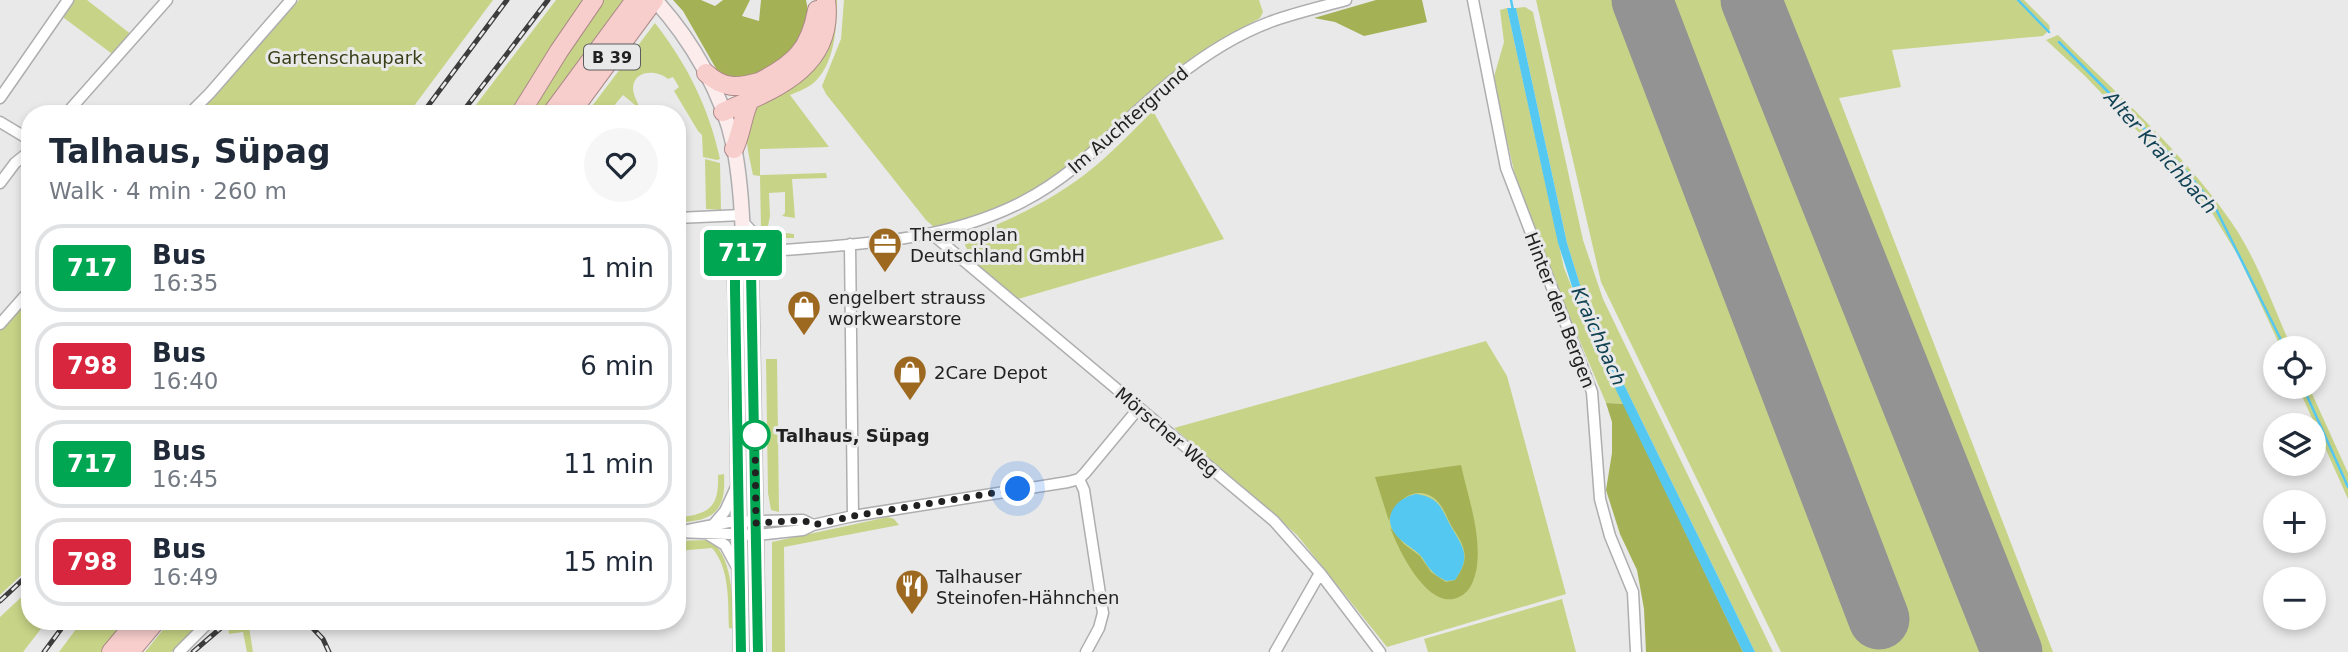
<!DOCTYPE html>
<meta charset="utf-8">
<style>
body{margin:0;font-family:"DejaVu Sans",sans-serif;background:#f6f6f7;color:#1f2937;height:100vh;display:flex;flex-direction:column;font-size:26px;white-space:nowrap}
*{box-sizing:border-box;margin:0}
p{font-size:23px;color:#747a83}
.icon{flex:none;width:38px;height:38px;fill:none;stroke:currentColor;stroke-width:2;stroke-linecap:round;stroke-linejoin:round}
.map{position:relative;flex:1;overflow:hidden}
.side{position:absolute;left:21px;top:105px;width:665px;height:525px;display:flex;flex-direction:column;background:#fff;border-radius:28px;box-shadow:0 4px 10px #0003}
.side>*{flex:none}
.badge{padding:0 14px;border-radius:5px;font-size:24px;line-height:46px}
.tools{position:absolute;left:2263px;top:336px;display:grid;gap:14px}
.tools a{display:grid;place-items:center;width:63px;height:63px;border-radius:50%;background:#fff;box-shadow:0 4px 10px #0003;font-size:35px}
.you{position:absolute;width:35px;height:35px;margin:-18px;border:5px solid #fff;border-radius:50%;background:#1a73e8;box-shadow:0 0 0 10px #1a73e833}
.map>.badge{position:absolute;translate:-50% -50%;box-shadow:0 0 0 4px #fff}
.round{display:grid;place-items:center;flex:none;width:74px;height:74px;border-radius:37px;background:#f6f6f7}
.overview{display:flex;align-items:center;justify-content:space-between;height:119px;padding:0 28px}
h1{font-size:33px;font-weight:600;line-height:52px}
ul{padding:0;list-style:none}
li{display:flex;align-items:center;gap:21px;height:88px;margin:0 14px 10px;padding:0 14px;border:4px solid #e0e1e3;border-radius:28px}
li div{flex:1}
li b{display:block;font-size:26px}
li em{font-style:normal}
li .badge{min-width:77px;font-weight:700;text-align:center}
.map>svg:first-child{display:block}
.green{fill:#c7d386}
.forest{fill:#a5b155}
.water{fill:#55c8f2}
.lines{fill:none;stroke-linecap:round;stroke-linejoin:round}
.stream{stroke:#55c8f2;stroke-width:2.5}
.runway{stroke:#939394;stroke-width:61}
.minor-casing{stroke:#aeaeb0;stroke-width:13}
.secondary-casing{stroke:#aeaeb0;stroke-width:17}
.trunk-casing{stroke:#ab8a89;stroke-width:20}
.minor{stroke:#fff;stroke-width:10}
.secondary{stroke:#fcedec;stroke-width:14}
.trunk{stroke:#f8cecc;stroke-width:18}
.rail-casing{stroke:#3d3d3e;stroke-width:5}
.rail{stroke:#e9e9ea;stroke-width:2.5;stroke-dasharray:8;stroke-linecap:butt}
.line-casing{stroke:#fff;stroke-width:16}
.line{stroke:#00a651;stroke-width:10}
.walk{stroke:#212122;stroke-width:7;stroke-dasharray:0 12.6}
.stop-dot{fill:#fff;stroke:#00a651;stroke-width:3.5}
.labels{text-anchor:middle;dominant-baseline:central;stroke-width:6;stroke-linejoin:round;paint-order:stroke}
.shield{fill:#e9e9ea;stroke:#5d5d5e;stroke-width:2}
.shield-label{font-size:16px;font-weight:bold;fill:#212122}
.park-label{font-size:18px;fill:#393e17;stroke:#e9e9ea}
.street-label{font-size:18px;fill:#212122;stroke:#e9e9ea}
.poi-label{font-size:18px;fill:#212122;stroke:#e9e9ea;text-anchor:start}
.stop-label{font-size:18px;font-weight:bold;fill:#212122;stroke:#e9e9ea;text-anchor:start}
.water-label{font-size:19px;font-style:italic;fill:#104253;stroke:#e9e9ea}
</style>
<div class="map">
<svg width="2348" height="652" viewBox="0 0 2348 652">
<rect width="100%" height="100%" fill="#e9e9ea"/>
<path class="green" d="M 72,0 L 87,0 L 132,35 L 115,56 L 60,15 Z
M 299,0 L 493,0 L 408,114 L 197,114 Z
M 556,0 L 587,0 L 515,114 L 469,114 Z
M 602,0 L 625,0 L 541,114 L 525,114 Z
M 832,0 L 837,0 C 837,27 835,67 811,85 C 805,89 797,92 790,95 L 829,147 L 760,149 L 760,175 L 826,173 L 827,178 L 792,179 L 795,218 L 782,216 L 785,213 L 785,192 L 769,193 L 770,216 L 767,231 L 794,234 L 794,238 L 771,238 L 761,229 L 760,176 L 753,175 C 748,149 739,125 760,104 Z
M 844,0 L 1259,0 L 1263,12 L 1260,18 C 1230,35 1200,51 1174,72 C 1149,93 1128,117 1104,138 C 1056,181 999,215 935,228 L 926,220 L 826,94 L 822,86 L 841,39 Z
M 1536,0 L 2024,0 L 2049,25 L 2050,29 L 2043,36 L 1892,50 L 1901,87 L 1839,98 L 2053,652 L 1781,652 L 1601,282 Z
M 1525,7 L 1533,12 L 1534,17 L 1583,240 L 1603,299 L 1773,652 L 1755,652 L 1609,354 L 1582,291 L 1567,243 L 1516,8 Z
M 1507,8 L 1564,268 L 1601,359 L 1624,404 L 1606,403 L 1543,254 L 1514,171 L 1493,80 L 1504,42 L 1500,10 Z
M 655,23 C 687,64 709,108 720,159 L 717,160 L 703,157 L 702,135 L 698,131 L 674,91 L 679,87 L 673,77 L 668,79 C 658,70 634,69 633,88 C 633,95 638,103 640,109 L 623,95 L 607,114 L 586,114 Z
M 2058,35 C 2118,95 2184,153 2232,223 C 2258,261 2273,307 2292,348 L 2281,348 L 2239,257 L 2212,213 L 2172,167 L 2085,76 L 2046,40 Z
M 1153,111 L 1224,239 L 1018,299 L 968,258 L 970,255 L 965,245 L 970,235 C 1014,219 1058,197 1094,167 C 1115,150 1134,129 1153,111 Z
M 705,159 L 720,163 L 721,210 L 706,209 Z
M 739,270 L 746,270 L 749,516 L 745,438 L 740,403 Z
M 30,300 L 30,567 L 0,595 L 0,330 Z
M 1486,341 L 1507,376 L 1566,594 L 1387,647 L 1297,535 L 1174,428 Z
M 766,359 L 777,359 L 779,512 L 771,510 L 768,493 Z
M 2298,387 L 2309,387 L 2348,473 L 2348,499 Z
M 724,474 C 726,507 717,520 684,522 L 683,517 C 712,513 719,504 718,475 Z
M 888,517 L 894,519 L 899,525 L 784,547 L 785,652 L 772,652 L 772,542 Z
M 707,540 C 734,551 732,603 734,629 L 729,628 C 728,603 730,568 712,548 L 677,551 L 677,541 Z
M 30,589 L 30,621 L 47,621 L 23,652 L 0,652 L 0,617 Z
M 1562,599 L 1576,652 L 1428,652 L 1424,639 Z
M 82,621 L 128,621 L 102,652 L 59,652 Z
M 170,621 L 201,621 L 172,652 L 145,652 Z
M 234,621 L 248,621 L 253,652 L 247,652 L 243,632 L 229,634 L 228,625 Z"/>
<path class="forest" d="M 673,0 L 701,0 L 715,6 L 723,0 L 750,0 L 742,16 L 759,21 L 761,0 L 806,0 C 815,33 780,67 750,75 C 741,77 731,77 722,79 L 683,11 Z
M 1376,0 L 1422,0 L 1427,22 L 1364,36 L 1335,22 L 1314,18 Z
M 1606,403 L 1624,404 L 1743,652 L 1646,652 L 1644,609 L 1637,570 L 1620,534 L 1606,490 L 1612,453 L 1612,422 Z
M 1461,465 C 1468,497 1481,532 1477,566 C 1475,578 1471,592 1459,597 C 1428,612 1398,549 1390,527 L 1404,544 L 1420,556 L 1431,572 L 1446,582 L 1455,580 C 1469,560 1467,550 1454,530 C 1447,520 1445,507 1434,498 C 1415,484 1393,502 1389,521 L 1375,477 Z"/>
<path class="water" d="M 1507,8 L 1516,8 L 1567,243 L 1582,291 L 1609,354 L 1755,652 L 1743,652 L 1601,359 L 1578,305 L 1558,243 Z
M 1416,494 C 1442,498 1441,510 1453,530 C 1465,550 1470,558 1455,580 L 1446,581 C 1441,578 1435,575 1432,571 C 1426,566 1424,558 1418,553 C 1411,547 1402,542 1396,535 C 1381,517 1396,498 1416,494 Z"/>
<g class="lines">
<path class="stream" d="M 1511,0 L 1513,10
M 2018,0 L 2049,32
M 2059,42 L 2185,170 L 2214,205 L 2285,348
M 2303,387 L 2348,487"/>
<path class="runway" d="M 1642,0 L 1879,619
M 1751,0 L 2012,652"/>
<g class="minor-casing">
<path id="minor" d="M 1473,0 L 1506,168 L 1592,392 L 1600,499 L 1610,536 L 1633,592 L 1636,652
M 0,98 L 68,0
M 66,114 L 167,0
M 189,114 L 210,93 L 291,0
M 0,122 L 30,140
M 0,183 L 15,163 L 30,151
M 677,218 L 742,215
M 743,222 L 762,242 L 780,249
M 932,234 L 1274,521 L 1320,573 L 1380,652
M 850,244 L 853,516
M 743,253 C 837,245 936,246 1022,202 C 1083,171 1122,120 1174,79 C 1203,56 1235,35 1270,22 C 1294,13 1321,7 1346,0
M 0,324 L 30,290
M 1079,479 L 1084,490 L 1103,613 L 1099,628 L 1086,652
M 714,524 L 725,511 L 737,485
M 688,530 L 729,522 L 803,520 L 813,525
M 677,532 L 757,535 L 803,530 L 813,525 L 853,516 L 1068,482 L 1079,479 L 1085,473 L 1138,409
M 709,535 L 725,545 L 738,569
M 179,652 L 210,621
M 1275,652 L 1320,573"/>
</g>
<g class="secondary-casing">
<path id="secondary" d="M 655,0 C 691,39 723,94 734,147 C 740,177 742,209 743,239 L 743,253 L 735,268 L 741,652
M 743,253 L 751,267 L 758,652"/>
</g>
<g class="trunk-casing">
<path id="trunk" d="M 706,73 C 723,89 738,88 759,82
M 759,82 C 795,64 810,49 817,10
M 723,112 C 773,90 835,68 826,0
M 520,114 L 559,51 L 594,0
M 551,114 L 635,0
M 570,114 L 654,0
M 734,149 C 742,133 742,116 750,100
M 111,652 L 137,621
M 130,652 L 156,621"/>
</g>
<use href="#minor" class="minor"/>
<use href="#secondary" class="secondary"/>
<use href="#trunk" class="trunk"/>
<g class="rail-casing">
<path id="rail" d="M 422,114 L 507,0
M 461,114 L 548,0
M 0,601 L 30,573
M 306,621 L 323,639 L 329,652
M 44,652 L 67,621
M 193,652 L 229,621"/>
</g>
<use href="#rail" class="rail"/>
</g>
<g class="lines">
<g class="line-casing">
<path id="line" d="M 741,652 L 735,290 L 735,268 L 743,253 L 751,271 L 758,652"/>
</g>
<use href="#line" class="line"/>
<path class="walk" d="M 755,435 L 756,523 L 803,520 L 813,525 L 853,516 L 1018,489"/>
</g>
<defs>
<g id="office-pin" transform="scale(1.75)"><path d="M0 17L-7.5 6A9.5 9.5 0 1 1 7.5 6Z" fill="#9d6921" stroke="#e9e9ea"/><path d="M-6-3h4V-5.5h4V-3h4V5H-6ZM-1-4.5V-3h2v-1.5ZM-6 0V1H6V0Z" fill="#fff"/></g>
<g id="shop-pin" transform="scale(1.75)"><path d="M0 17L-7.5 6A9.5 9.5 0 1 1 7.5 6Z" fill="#9d6921" stroke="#e9e9ea"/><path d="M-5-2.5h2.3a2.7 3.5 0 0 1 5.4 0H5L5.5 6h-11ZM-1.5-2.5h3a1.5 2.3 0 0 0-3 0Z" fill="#fff"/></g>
<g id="restaurant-pin" transform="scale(1.75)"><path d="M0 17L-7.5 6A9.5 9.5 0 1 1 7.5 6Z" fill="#9d6921" stroke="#e9e9ea"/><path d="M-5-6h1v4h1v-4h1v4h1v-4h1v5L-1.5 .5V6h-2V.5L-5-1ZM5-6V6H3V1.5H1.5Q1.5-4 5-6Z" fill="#fff"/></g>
</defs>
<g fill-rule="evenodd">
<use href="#office-pin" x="885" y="244"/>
<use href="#shop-pin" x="804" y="307"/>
<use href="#shop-pin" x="910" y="372"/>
<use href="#restaurant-pin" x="912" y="586"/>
</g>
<circle class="stop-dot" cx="755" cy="435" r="14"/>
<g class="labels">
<rect class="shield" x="584" y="44.5" width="56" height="25" rx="5"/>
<g class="shield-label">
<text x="612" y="57">B 39</text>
</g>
<g class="park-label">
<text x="345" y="57">Gartenschaupark</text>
</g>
<g class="street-label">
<text transform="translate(1128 120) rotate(-41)">Im Auchtergrund</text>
<text transform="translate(1560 310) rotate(69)">Hinter den Bergen</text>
<text transform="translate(1167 432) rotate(40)">Mörscher Weg</text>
</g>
<g class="poi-label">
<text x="910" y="234">Thermoplan<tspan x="910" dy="21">Deutschland GmbH</tspan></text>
<text x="828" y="297">engelbert strauss<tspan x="828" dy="21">workwearstore</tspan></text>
<text x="934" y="372">2Care Depot</text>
<text x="936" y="576">Talhauser<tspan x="936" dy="21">Steinofen-Hähnchen</tspan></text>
</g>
<g class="stop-label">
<text x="776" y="435">Talhaus, Süpag</text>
</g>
<g class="water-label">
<text transform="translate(2161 152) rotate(48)">Alter Kraichbach</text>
<text transform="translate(1599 336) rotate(66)">Kraichbach</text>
</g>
</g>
</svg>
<div class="tools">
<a><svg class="icon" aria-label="locate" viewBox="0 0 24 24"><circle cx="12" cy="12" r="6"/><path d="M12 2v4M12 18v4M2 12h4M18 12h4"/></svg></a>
<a><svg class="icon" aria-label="layers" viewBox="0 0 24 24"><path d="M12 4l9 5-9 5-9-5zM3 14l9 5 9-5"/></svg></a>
<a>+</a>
<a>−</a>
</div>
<div class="you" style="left:1018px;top:489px"></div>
<b class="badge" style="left:743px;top:253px;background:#00a651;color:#fff">717</b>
<section class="side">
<div class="overview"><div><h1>Talhaus, Süpag</h1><p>Walk · 4 min · 260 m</p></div><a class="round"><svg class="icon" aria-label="heart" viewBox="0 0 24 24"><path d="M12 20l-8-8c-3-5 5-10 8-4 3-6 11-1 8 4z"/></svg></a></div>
<ul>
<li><span class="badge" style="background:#00a651;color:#fff">717</span><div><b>Bus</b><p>16:35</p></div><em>1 min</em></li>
<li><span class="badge" style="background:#d7263d;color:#fff">798</span><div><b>Bus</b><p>16:40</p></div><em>6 min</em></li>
<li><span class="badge" style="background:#00a651;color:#fff">717</span><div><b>Bus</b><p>16:45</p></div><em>11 min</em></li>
<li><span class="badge" style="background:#d7263d;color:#fff">798</span><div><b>Bus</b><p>16:49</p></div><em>15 min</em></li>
</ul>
</section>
</div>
